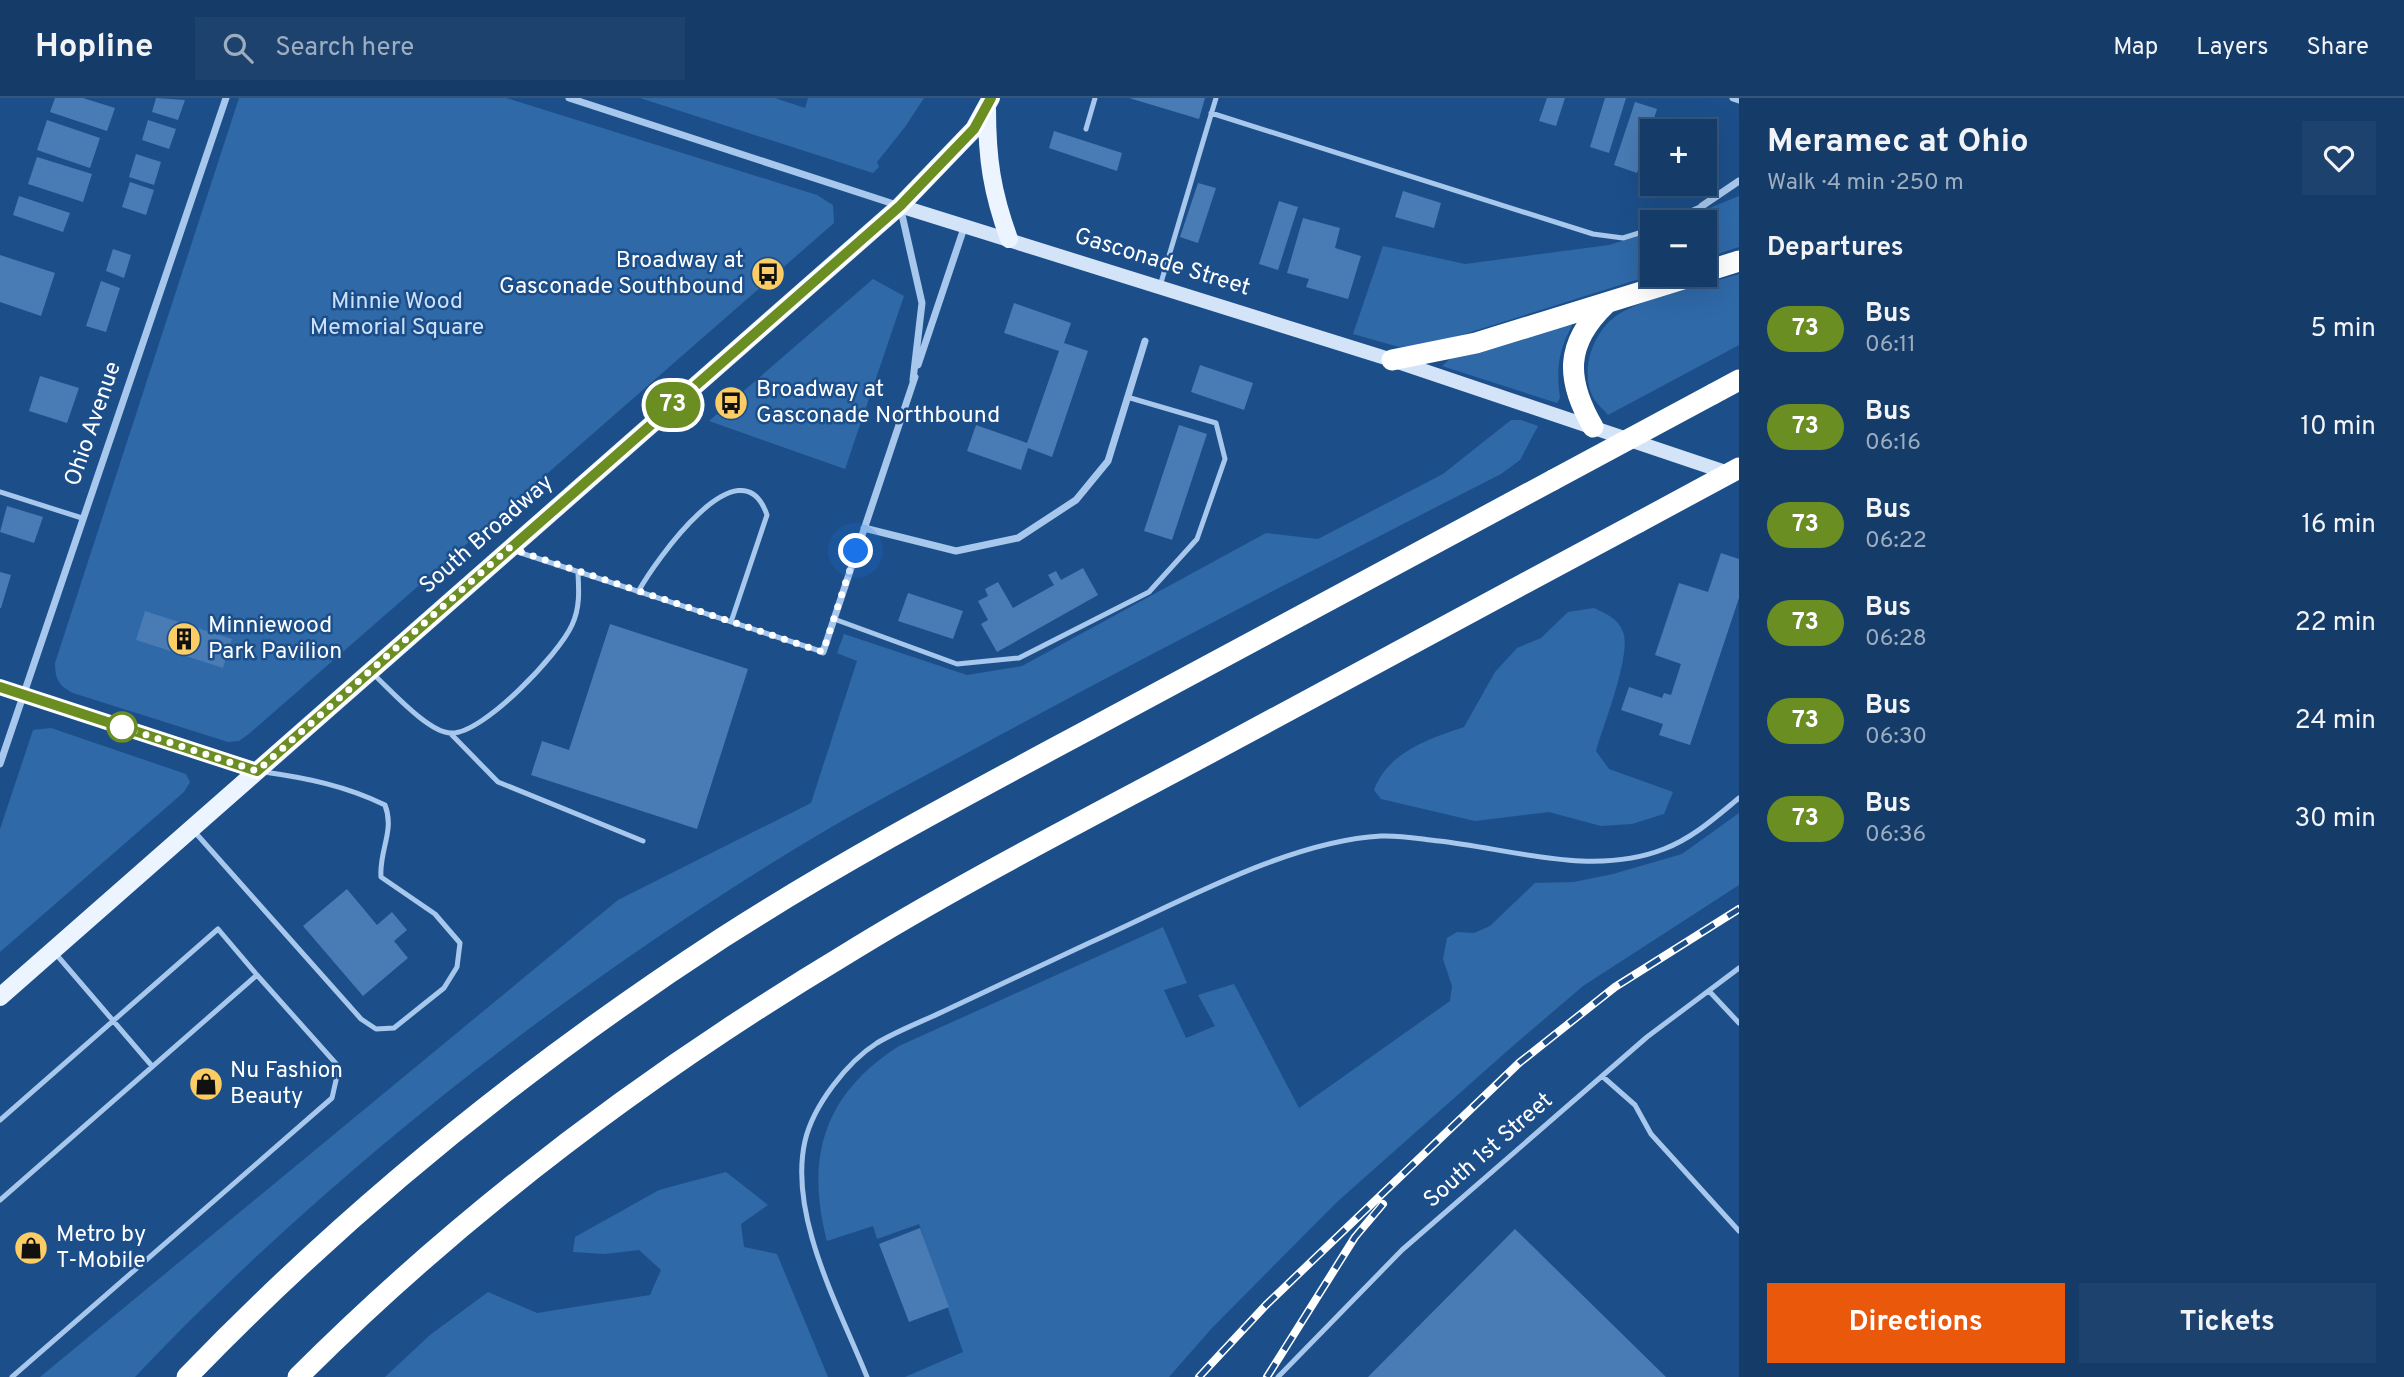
<!DOCTYPE html>
<meta charset="utf-8">
<style>
body{margin:0;font-family:Overpass,sans-serif;background:#1e426e;color:#f1f3f6;height:100vh;display:flex;flex-direction:column;font-size:26px;white-space:nowrap}
*{box-sizing:border-box;margin:0}
p{font-size:23px;color:#9dadc0}
.icon{flex:none;width:38px;height:38px;fill:none;stroke:currentColor;stroke-width:2;stroke-linecap:round;stroke-linejoin:round}
.map{position:relative;flex:1;overflow:hidden}
.details{display:flex;flex-direction:column;background:#153b68;width:665px}
.details>*{flex:none}
.badge{padding:0 14px;border-radius:23px;font-size:24px;line-height:46px}
.fabs{position:absolute;left:1640px;top:21px;display:grid;gap:14px}
.fabs a{display:grid;place-items:center;width:77px;height:77px;border-radius:0px;background:#153b68;box-shadow:0 7px 28px #0002,0 0 0 2px #34557c;font-size:35px}
.you{position:absolute;width:35px;height:35px;margin:-18px;border:5px solid #fff;border-radius:50%;background:#1a73e8;box-shadow:0 0 0 10px #1a73e833}
.map>.badge{position:absolute;translate:-50% -50%;box-shadow:0 0 0 4px #fff}
h2{padding:0 28px;font-size:26px;line-height:63px}
.round{display:grid;place-items:center;flex:none;width:74px;height:74px;border-radius:0px;background:#1e426e}
.overview{display:flex;align-items:center;justify-content:space-between;height:119px;padding:0 28px}
h1{font-size:33px;font-weight:700;line-height:52px}
.button{display:flex;gap:14px;margin-top:auto;padding:14px 28px}
.button a{flex:1;height:80px;border-radius:0px;background:#ea580c;color:#fff;font-size:28px;font-weight:700;line-height:80px;text-align:center}
.button a+a{background:#1e426e;color:#f1f3f6}
ul{padding:0;list-style:none}
li{display:flex;align-items:center;gap:21px;height:98px;padding:0 28px}
li div{flex:1}
li b{display:block;font-size:26px}
li em{font-style:normal}
li .badge{min-width:77px;font-weight:700;text-align:center}
header{display:flex;align-items:center;gap:42px;box-sizing:border-box;height:98px;padding:0 35px;background:#153b68;border-bottom:2px solid #34557c}
header strong{font-size:33px}
nav{display:flex;gap:38px;margin-inline-start:auto;font-size:24px}
.search{width:490px;height:63px;background:#1e426e;display:flex;align-items:center;gap:18px;box-sizing:border-box;padding:0 24px;border-radius:0px;color:#9dadc0;font-size:26px}
main{display:flex;flex:1;min-height:0}
.map>svg:first-child{display:block}
.green{fill:#2f69a8}
.building{fill:#497bb4}
.lines{fill:none;stroke-linecap:round;stroke-linejoin:round}
.lane{stroke:#a7c8ec;stroke-width:5}
.street{stroke:#a7c8ec;stroke-width:7}
.secondary{stroke:#d3e4f9;stroke-width:14}
.primary{stroke:#ecf4ff;stroke-width:18}
.highway{stroke:#fff;stroke-width:21}
.rail-casing{stroke:#fff;stroke-width:8}
.rail{stroke:#1c4f8a;stroke-width:5;stroke-dasharray:16;stroke-linecap:butt}
.highway-bridge{stroke:#fff;stroke-width:21}
.line-casing{stroke:#fff;stroke-width:16}
.line{stroke:#6b8e23;stroke-width:10}
.walk{stroke:#fff;stroke-width:7;stroke-dasharray:0 12.6}
.stop-dot{fill:#fff;stroke:#6b8e23;stroke-width:3.5}
.labels{text-anchor:middle;dominant-baseline:central;stroke-width:5;stroke-linejoin:round;paint-order:stroke}
.poi-label{font-size:23px;fill:#fff;stroke:#1c4f8a;text-anchor:start}
.street-label{font-size:23px;fill:#fff;stroke:#1c4f8a}
.park-label{font-size:23px;fill:#cce1f9;stroke:#1c4f8a}
</style>
<header>
<strong>Hopline</strong>
<div class="search"><svg class="icon" aria-label="search" viewBox="0 0 24 24"><circle cx="10" cy="10" r="6"/><path d="M15 15l6 6"/></svg>Search here</div>
<nav><a>Map</a><a>Layers</a><a>Share</a></nav>
</header>
<main>
<div class="map">
<svg width="1739" height="1279" viewBox="0 0 1739 1279">
<rect width="100%" height="100%" fill="#1c4f8a"/>
<path class="green" d="M 239,0 L 506,0 L 817,97 L 833,107 L 834,125 L 250,635 L 239,643 L 228,644 L 73,595 C 59,588 55,581 55,565 Z
M 640,0 L 775,0 L 805,10 L 808,0 L 924,0 L 905,29 L 877,64 L 879,69 L 873,75 Z
M 1739,98 L 1739,149 L 1705,160 L 1704,124 L 1675,124 Z
M 1652,134 L 1652,177 L 1436,245 L 1399,249 L 1353,236 L 1383,148 L 1465,166 L 1609,147 Z
M 1739,176 L 1739,247 L 1608,317 C 1604,312 1598,307 1594,301 C 1579,275 1592,235 1616,218 C 1643,199 1705,187 1739,176 Z
M 873,181 L 904,198 L 845,371 L 709,323 Z
M 1567,223 L 1572,228 C 1558,253 1556,272 1560,300 L 1557,305 L 1442,268 L 1450,261 Z
M 1511,322 L 1521,322 L 1538,328 L 1520,362 L 1501,376 C 1334,461 1167,547 1002,636 C 944,668 885,698 828,731 C 581,877 332,1071 135,1279 L 40,1279 L 618,802 L 811,705 L 857,563 L 837,555 L 844,536 L 967,577 L 1022,568 L 1266,435 L 1318,441 L 1443,376 Z
M 1594,510 C 1606,516 1618,520 1623,534 C 1632,556 1603,628 1596,653 L 1609,671 L 1673,694 L 1664,716 L 1632,726 L 1601,728 L 1549,714 L 1475,723 L 1381,701 L 1374,692 C 1388,654 1429,641 1464,629 L 1495,574 L 1517,550 L 1541,540 L 1568,514 Z
M 51,630 L 186,676 L 190,684 L 184,694 L 0,854 L 0,731 L 33,632 Z
M 1739,715 L 1739,787 L 1583,888 L 1506,954 L 1337,1104 L 1212,1230 L 1169,1279 L 905,1279 L 963,1254 L 919,1126 L 877,1141 L 873,1128 L 827,1143 C 805,1059 824,996 899,948 L 1163,829 L 1187,885 L 1164,892 L 1186,940 L 1215,928 L 1198,897 L 1234,886 L 1299,1010 L 1450,903 L 1452,888 L 1443,861 L 1447,840 L 1457,834 L 1474,835 L 1490,828 L 1535,785 L 1574,784 L 1613,776 L 1682,756 Z
M 726,1074 L 768,1107 L 741,1126 L 744,1149 L 777,1156 L 828,1279 L 385,1279 L 430,1237 L 488,1194 L 537,1215 L 650,1197 L 661,1172 L 639,1152 L 604,1156 L 573,1154 L 575,1139 L 659,1092 Z"/>
<path class="building" d="M 55,0 L 83,0 L 115,10 L 107,33 L 50,14 Z
M 156,0 L 185,2 L 178,22 L 152,14 Z
M 1129,0 L 1205,0 L 1199,21 Z
M 1547,0 L 1565,0 L 1556,28 L 1539,23 Z
M 1605,0 L 1626,0 L 1609,55 L 1590,49 Z
M 1635,4 L 1657,11 L 1637,75 L 1614,67 Z
M 47,22 L 100,40 L 90,70 L 37,52 Z
M 148,22 L 176,31 L 169,51 L 142,42 Z
M 1054,33 L 1122,55 L 1117,73 L 1049,50 Z
M 136,56 L 161,64 L 154,87 L 129,79 Z
M 37,59 L 92,76 L 83,104 L 28,86 Z
M 130,84 L 154,92 L 146,117 L 122,109 Z
M 1198,85 L 1216,90 L 1198,145 L 1180,139 Z
M 1403,93 L 1441,105 L 1434,130 L 1395,119 Z
M 19,98 L 70,115 L 63,134 L 13,117 Z
M 1279,103 L 1298,109 L 1278,172 L 1259,166 Z
M 1303,120 L 1340,130 L 1335,150 L 1361,158 L 1348,201 L 1306,189 L 1309,181 L 1287,175 Z
M 113,151 L 131,157 L 124,180 L 106,173 Z
M 0,157 L 55,175 L 41,218 L 0,204 Z
M 101,183 L 120,190 L 106,234 L 86,228 Z
M 1014,205 L 1071,225 L 1064,245 L 1088,253 L 1052,359 L 1028,350 L 1021,372 L 967,353 L 976,327 L 1027,345 L 1059,253 L 1004,235 Z
M 1200,267 L 1253,285 L 1244,312 L 1191,294 Z
M 40,278 L 79,290 L 67,325 L 29,313 Z
M 1179,327 L 1207,336 L 1172,442 L 1144,433 Z
M 7,408 L 43,419 L 34,445 L 0,434 Z
M 1721,455 L 1739,461 L 1739,500 L 1690,647 L 1659,637 L 1663,626 L 1621,612 L 1629,589 L 1662,600 L 1664,595 L 1671,597 L 1681,566 L 1655,557 L 1679,485 L 1708,494 Z
M 1083,470 L 1098,497 L 997,554 L 981,526 L 988,522 L 978,503 L 988,498 L 985,491 L 998,484 L 1013,510 L 1054,487 L 1048,477 L 1056,473 L 1061,482 Z
M 0,474 L 11,477 L 1,510 L 0,510 Z
M 908,495 L 963,513 L 953,541 L 898,523 Z
M 145,513 L 232,541 L 223,570 L 136,542 Z
M 610,526 L 748,571 L 697,731 L 531,677 L 542,643 L 569,652 Z
M 347,791 L 377,827 L 392,814 L 407,832 L 394,843 L 408,860 L 363,898 L 303,828 Z
M 920,1130 L 949,1209 L 909,1224 L 879,1146 Z
M 1515,1131 L 1666,1279 L 1368,1279 Z"/>
<g class="lines">
<path class="lane" d="M 1211,15 L 1593,136 L 1623,140 L 1652,131
M 1086,31 L 1095,0
M 1666,124 L 1702,108
M 1160,188 L 1216,0
M 0,394 L 82,420
M 515,453 L 823,554
M 638,494 C 655,463 741,341 767,417 L 731,524
M 834,521 L 957,566 L 1019,560 L 1149,494 L 1197,441 L 1225,361 L 1216,325 L 1127,299
M 372,575 C 389,590 429,636 452,635 C 484,635 559,556 572,527 C 580,510 579,493 578,475
M 451,636 L 498,684 L 643,743
M 193,732 L 361,921 L 376,931 L 394,930 L 444,890 L 457,869 L 460,845 L 435,816 L 381,779 C 379,752 395,733 385,707 C 346,688 307,680 264,674
M 55,855 L 152,968
M 1709,893 L 1739,925
M 1602,978 L 1635,1007 L 1651,1036 L 1739,1133
M 0,1022 L 218,831 L 257,877
M 0,1102 L 257,877 L 339,969 L 332,1000 L 12,1279
M 867,1279 C 840,1211 788,1118 805,1043 C 813,1008 847,964 877,945 C 897,933 921,924 942,914 C 991,891 1040,868 1089,845 C 1175,807 1287,743 1381,738 C 1400,737 1420,741 1439,743 C 1511,751 1593,779 1664,751 C 1693,740 1716,719 1739,700
M 1278,1279 L 1402,1152 L 1647,939 L 1739,870"/>
<path class="street" d="M 569,0 L 900,108 L 922,205 L 913,282
M 1733,0 L 1739,2
M 1702,108 L 1739,83
M 918,267 L 965,127
M 864,430 L 956,453 L 1018,440 L 1076,402 L 1108,363 L 1145,243
M 823,554 L 915,279
M 0,666 L 226,0"/>
<path class="secondary" d="M 900,108 L 1392,262 L 1731,376
M 0,589 L 256,673"/>
<path class="primary" d="M 987,11 C 987,61 992,94 1009,141
M 0,899 L 900,108 L 974,31 L 991,0"/>
<path class="highway" d="M 1704,174 L 1739,163
M 1392,262 L 1476,245 L 1696,177
M 1713,296 L 1739,282
M 1593,329 C 1566,282 1564,246 1606,206
M 187,1279 C 346,1114 530,965 722,840 C 840,764 965,698 1088,632 C 1243,548 1398,465 1553,382
M 298,1279 C 459,1118 647,976 843,858 C 961,785 1085,722 1208,656 C 1351,579 1495,501 1639,424"/>
<g class="rail-casing">
<path id="rail" d="M 1199,1279 L 1266,1207 L 1519,965 L 1615,889 L 1739,811
M 1267,1279 L 1355,1139 L 1383,1106"/>
</g>
<use href="#rail" class="rail"/>
<path class="highway-bridge" d="M 1553,382 L 1713,296
M 1639,424 L 1739,370"/>
</g>
<g class="lines">
<g class="line-casing">
<path id="line" d="M 0,589 L 257,673 L 900,108 L 974,31 L 991,0"/>
</g>
<use href="#line" class="line"/>
<path class="walk" d="M 122,629 L 257,673 L 509,450 L 823,554 L 856,453"/>
</g>
<defs>
<g id="bus-disc" transform="scale(1.75)"><circle r="9.5" fill="#fccd64" stroke="#1c4f8a"/><path d="M-5-6H5V4H4V6H2V4H-2V6H-4V4H-5ZM-3.5-4V0h7V-4ZM-3.5 1.2v1.5H-2V1.2ZM2 1.2v1.5H3.5V1.2Z" fill="#111"/></g>
<g id="building-disc" transform="scale(1.75)"><circle r="9.5" fill="#fccd64" stroke="#1c4f8a"/><path d="M-4-6H4V6H1V3H-1V6H-4ZM-2.5-4.3h1.7v1.8h-1.7ZM.8-4.3h1.7v1.8H.8ZM-2.5-1h1.7V.8h-1.7ZM.8-1h1.7V.8H.8Z" fill="#111"/></g>
<g id="shop-disc" transform="scale(1.75)"><circle r="9.5" fill="#fccd64" stroke="#1c4f8a"/><path d="M-5-2.5h2.3a2.7 3.5 0 0 1 5.4 0H5L5.5 6h-11ZM-1.5-2.5h3a1.5 2.3 0 0 0-3 0Z" fill="#111"/></g>
</defs>
<g fill-rule="evenodd">
<use href="#bus-disc" x="768" y="176"/>
<use href="#bus-disc" x="731" y="305"/>
<use href="#building-disc" x="184" y="541"/>
<use href="#shop-disc" x="206" y="986"/>
<use href="#shop-disc" x="31" y="1150"/>
</g>
<circle class="stop-dot" cx="122" cy="629" r="14"/>
<g class="labels">
<g class="poi-label">
<text x="744" y="163" text-anchor="end">Broadway at<tspan x="744" dy="26">Gasconade Southbound</tspan></text>
<text x="756" y="292">Broadway at<tspan x="756" dy="26">Gasconade Northbound</tspan></text>
<text x="208" y="528">Minniewood<tspan x="208" dy="26">Park Pavilion</tspan></text>
<text x="230" y="973">Nu Fashion<tspan x="230" dy="26">Beauty</tspan></text>
<text x="56" y="1137">Metro by<tspan x="56" dy="26">T-Mobile</tspan></text>
</g>
<g class="street-label">
<text transform="translate(1162 165) rotate(17)">Gasconade Street</text>
<text transform="translate(94 326) rotate(-71)">Ohio Avenue</text>
<text transform="translate(487 437) rotate(-41)">South Broadway</text>
<text transform="translate(1489 1053) rotate(-41)">South 1st Street</text>
</g>
<g class="park-label">
<text x="397" y="204">Minnie Wood<tspan x="397" dy="26">Memorial Square</tspan></text>
</g>
</g>
</svg>
<div class="fabs">
<a>+</a>
<a>−</a>
</div>
<div class="you" style="left:856px;top:453px"></div>
<b class="badge" style="left:673px;top:307px;background:#6b8e23;color:#fff">73</b>
</div>
<section class="details">
<div class="overview"><div><h1>Meramec at Ohio</h1><p>Walk · 4 min · 250 m</p></div><a class="round"><svg class="icon" aria-label="heart" viewBox="0 0 24 24"><path d="M12 20l-8-8c-3-5 5-10 8-4 3-6 11-1 8 4z"/></svg></a></div>
<h2>Departures</h2>
<ul>
<li><span class="badge" style="background:#6b8e23;color:#fff">73</span><div><b>Bus</b><p>06:11</p></div><em>5 min</em></li>
<li><span class="badge" style="background:#6b8e23;color:#fff">73</span><div><b>Bus</b><p>06:16</p></div><em>10 min</em></li>
<li><span class="badge" style="background:#6b8e23;color:#fff">73</span><div><b>Bus</b><p>06:22</p></div><em>16 min</em></li>
<li><span class="badge" style="background:#6b8e23;color:#fff">73</span><div><b>Bus</b><p>06:28</p></div><em>22 min</em></li>
<li><span class="badge" style="background:#6b8e23;color:#fff">73</span><div><b>Bus</b><p>06:30</p></div><em>24 min</em></li>
<li><span class="badge" style="background:#6b8e23;color:#fff">73</span><div><b>Bus</b><p>06:36</p></div><em>30 min</em></li>
</ul>
<div class="button"><a>Directions</a><a>Tickets</a></div>
</section>
</main>
